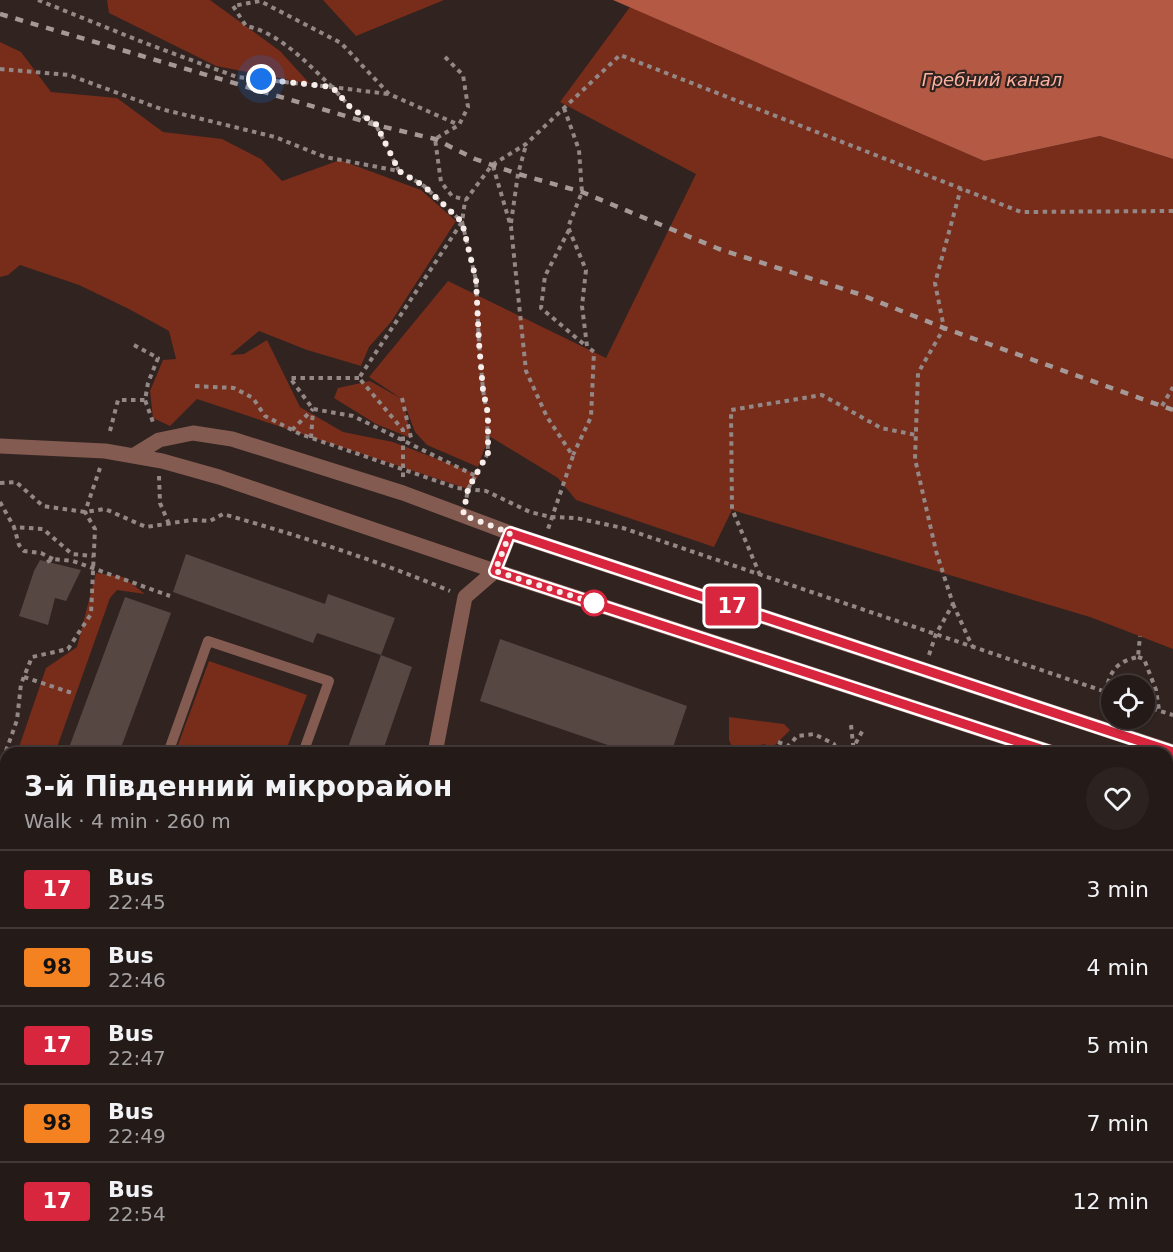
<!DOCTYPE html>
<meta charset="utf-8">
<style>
body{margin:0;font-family:"DejaVu Sans",sans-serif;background:#2c2321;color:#f1f3f6;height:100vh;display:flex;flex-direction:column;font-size:22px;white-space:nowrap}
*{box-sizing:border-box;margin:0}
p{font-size:20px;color:#a3a1a2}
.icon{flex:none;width:33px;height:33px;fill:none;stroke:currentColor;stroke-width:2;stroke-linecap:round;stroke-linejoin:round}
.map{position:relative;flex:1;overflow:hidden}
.details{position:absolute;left:0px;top:747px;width:1173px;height:506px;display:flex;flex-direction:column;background:#241a18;border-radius:18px 18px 0 0;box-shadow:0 2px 4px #0004,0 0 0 2px #413837}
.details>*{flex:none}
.badge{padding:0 12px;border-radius:4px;font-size:21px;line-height:39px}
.fabs{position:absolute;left:1101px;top:675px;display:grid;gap:12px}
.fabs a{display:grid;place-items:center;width:54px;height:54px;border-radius:50%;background:#241a18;box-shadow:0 2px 4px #0004,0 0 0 2px #413837;font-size:30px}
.you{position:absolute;width:30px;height:30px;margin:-15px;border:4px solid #fff;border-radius:50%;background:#1a73e8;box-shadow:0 0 0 9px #1a73e833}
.map>.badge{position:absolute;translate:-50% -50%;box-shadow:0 0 0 3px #fff}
.round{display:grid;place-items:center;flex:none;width:63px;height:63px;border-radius:32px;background:#2c2321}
.summary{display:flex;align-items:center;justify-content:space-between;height:102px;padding:0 24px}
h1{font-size:28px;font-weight:700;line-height:45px}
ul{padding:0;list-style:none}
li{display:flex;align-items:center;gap:18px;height:78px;padding:0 24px;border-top:2px solid #413837}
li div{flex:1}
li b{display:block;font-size:22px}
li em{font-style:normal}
li .badge{min-width:66px;font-weight:700;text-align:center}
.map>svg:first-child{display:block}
.green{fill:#782c1a}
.water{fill:#b35944}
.building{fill:#564743}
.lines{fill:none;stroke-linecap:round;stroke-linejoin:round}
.path{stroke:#938886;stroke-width:4;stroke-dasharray:4.5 4.5;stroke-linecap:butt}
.service{stroke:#835b51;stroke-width:10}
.minor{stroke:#835b51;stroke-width:15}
.tertiary{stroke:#835b51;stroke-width:15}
.rail{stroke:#a49997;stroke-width:4.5;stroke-dasharray:8 8;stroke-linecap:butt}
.line-casing{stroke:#fff;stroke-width:14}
.line{stroke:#d7263d;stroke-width:9}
.walk{stroke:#f7eeec;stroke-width:6;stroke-dasharray:0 10.8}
.stop-dot{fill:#fff;stroke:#d7263d;stroke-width:3}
.labels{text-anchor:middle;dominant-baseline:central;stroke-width:4.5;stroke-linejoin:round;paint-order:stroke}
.water-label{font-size:18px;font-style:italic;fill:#fcb2a0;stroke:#302320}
</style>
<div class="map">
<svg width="1173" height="1252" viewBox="0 0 1173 1252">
<rect width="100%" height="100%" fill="#302320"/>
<path class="green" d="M 107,0 L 210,0 L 280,51 L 310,84 L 216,66 L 109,13 Z
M 323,0 L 444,0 L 356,36 Z
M 630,7 L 984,161 L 1100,136 L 1173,159 L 1173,649 L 1090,617 L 732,510 L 714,547 L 576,500 L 558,478 L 489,436 L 478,467 L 427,445 L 415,432 L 404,403 L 411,438 L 376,424 L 334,398 L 338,388 L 370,381 L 402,399 L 369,377 L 448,281 L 606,358 L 696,174 L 560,102 Z
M 0,42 L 21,52 L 51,92 L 117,98 L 163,132 L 222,139 L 261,159 L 282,181 L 340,160 L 421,190 L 456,221 L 391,322 L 369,347 L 361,366 L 307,350 L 259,331 L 230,355 L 244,354 L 267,340 L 300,407 L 343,432 L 393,442 L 479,475 L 468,489 L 197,399 L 170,426 L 153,418 L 150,391 L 163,360 L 176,359 L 169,331 L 129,309 L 79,285 L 20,265 L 8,275 L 0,277 Z
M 96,573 L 123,577 L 145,594 L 117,590 L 110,598 L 55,753 L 17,753 L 46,668 L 77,647 Z
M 209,661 L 307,695 L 285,753 L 175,753 Z
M 729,717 L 784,724 L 790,730 L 772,748 L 764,744 L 735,753 L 729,740 Z
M 6,784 L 6,962 L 1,950 L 0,805 Z
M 6,1129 L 6,1174 L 0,1171 L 0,1134 Z"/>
<path class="water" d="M 613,0 L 1173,0 L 1173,159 L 1100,136 L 984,161 Z"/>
<path class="building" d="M 186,554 L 325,604 L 328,594 L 395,618 L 381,655 L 317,633 L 313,643 L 173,592 Z
M 40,560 L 81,570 L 66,601 L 55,598 L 48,625 L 19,616 L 34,571 Z
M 125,597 L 171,613 L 119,753 L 67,753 Z
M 500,639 L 687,706 L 671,753 L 631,753 L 480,701 Z
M 381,655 L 412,667 L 382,753 L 346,753 Z"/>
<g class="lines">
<path class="path" d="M 38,0 L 145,43 L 237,77 L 331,87
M 445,57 L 463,75 L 468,107 L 459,125 L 435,139 L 441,182 L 452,196 L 466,200
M 0,69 L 69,75 L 161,109 L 275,137 L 325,157 L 399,171 L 424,186 L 462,222 L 476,280 L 479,343 L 483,390 L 487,414 L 488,453 L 468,489 L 466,500
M 332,87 C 308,64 280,33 246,26 L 233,6 L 260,1 L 341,43 L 389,94 L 459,125
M 388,94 L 332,87 L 351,108 L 376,125 L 399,171
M 564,108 L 579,150 L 582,192 L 568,227 L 586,270 L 582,306 L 587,346 L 594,352 L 591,417 L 573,455
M 493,166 L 511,227 L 526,371 L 547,417 L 573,456 L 548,529
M 511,223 L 518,174 L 526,145
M 569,230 L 545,276 L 541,308 L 586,346
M 134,345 L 158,358 L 148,383 L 145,400 L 154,425
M 359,378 L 290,378 L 313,409 L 353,416 L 476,476
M 195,386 L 234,388 L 253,398 L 265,416 L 300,434 L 431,479 L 457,488 L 486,491 L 530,512 L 551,517 L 576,518 L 623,528 L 1112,694
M 402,398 L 412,442
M 1162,406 L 1173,387
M 292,430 L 313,409
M 110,431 L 118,400 L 145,400
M 311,438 L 313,410
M 159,476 L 160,503 L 169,524
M 403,477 L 403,430 L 359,378 L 462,222 L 465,201 L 492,165 L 526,144 L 620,55 L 1021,212 L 1173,211
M 0,483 L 16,482 L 43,506 L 85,512 L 105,509 L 146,527 L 192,520 L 210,521 L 223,514 C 300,536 376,560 450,591
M 0,502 L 14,527
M 53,559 L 41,553 L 24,551 L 19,545 L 14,527 L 43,529 L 72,554 L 93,556
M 47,562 L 53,559 L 73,561 L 170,596
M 760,575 L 732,509 L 731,410 L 822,395 L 881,428 L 916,435
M 953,604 L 972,646
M 929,655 L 936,634 L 953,604 L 936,551 L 915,459 L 918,373 L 944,328 L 935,283 L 961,188
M 1138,657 L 1144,659 L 1156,690 L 1159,710
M 24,677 L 72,693
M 1106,692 C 1109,672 1117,661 1138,657 L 1140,636
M 1144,706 L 1173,715
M 851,725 L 854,753
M 778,742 L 789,746 L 797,736 L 814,734 L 834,744 L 837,753
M 842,753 L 852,750 L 864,728
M 0,768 L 17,720 L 21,684 L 32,657 L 68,649 L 91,614 L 95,529 L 85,512 L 100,468
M 0,945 L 6,947
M 0,958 L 6,970
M 1167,1039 L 1173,1036
M 0,1057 L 6,1046
M 0,1167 L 6,1165
M 1167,1232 L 1173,1229
M 407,1246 L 417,1252
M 560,1246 L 565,1252
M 246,1252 L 247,1246
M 551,1252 L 553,1246
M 1126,1252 L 1137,1246"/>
<path class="service" d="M 168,753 L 208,641 L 329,681 L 303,753
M 1167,836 L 1173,836
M 1167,900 L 1173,850
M 1167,954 L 1173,956
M 0,1187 L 6,1189
M 194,1246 L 211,1252
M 911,1246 L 913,1252
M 1050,1246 L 1052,1252
M 267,1252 L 282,1246"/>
<path class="minor" d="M 0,446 L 105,451 L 162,461 L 219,477 L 495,571
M 133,456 L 159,440 L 193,433 L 232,439 L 403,493 L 510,533
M 435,753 L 465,597 L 495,571
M 464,1252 L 466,1246"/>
<path class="tertiary" d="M 1053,753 L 495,571 L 510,533 L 1173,752
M 1167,790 L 1173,792"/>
<path class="rail" d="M 0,14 L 376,125 L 435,139 L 475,159 L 518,174 L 582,192 L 719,249 L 859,294 L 944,328 L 1173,410"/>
</g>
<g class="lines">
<g class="line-casing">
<path id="line" d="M 1053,753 L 495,571 L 510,533 L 1173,752"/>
</g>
<use href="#line" class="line"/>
<path class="walk" d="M 261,79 L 332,87 L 351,108 L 376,124 L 399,171 L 424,186 L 462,222 L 476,280 L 479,343 L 483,390 L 488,414 L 488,453 L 468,489 L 463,515 L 510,533 L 495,571 L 594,603"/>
</g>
<circle class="stop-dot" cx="594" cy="603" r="12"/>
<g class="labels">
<g class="water-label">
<text x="992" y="79">Гребний канал</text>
</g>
</g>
</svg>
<div class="fabs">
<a><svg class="icon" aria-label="locate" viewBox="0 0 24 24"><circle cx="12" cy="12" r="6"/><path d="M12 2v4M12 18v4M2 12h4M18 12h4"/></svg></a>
</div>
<div class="you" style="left:261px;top:79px"></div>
<b class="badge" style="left:732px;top:606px;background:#d7263d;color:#fff">17</b>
<section class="details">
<div class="summary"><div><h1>3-й Південний мікрорайон</h1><p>Walk · 4 min · 260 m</p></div><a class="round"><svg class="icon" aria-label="heart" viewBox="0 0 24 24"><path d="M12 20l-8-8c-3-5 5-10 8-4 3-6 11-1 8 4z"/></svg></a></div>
<ul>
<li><span class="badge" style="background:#d7263d;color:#fff">17</span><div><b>Bus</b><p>22:45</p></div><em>3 min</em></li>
<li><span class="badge" style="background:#f58220;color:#111">98</span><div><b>Bus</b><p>22:46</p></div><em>4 min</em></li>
<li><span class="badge" style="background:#d7263d;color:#fff">17</span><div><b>Bus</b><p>22:47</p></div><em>5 min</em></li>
<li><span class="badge" style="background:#f58220;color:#111">98</span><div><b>Bus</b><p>22:49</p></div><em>7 min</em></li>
<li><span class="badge" style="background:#d7263d;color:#fff">17</span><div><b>Bus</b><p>22:54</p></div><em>12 min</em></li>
</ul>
</section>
</div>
